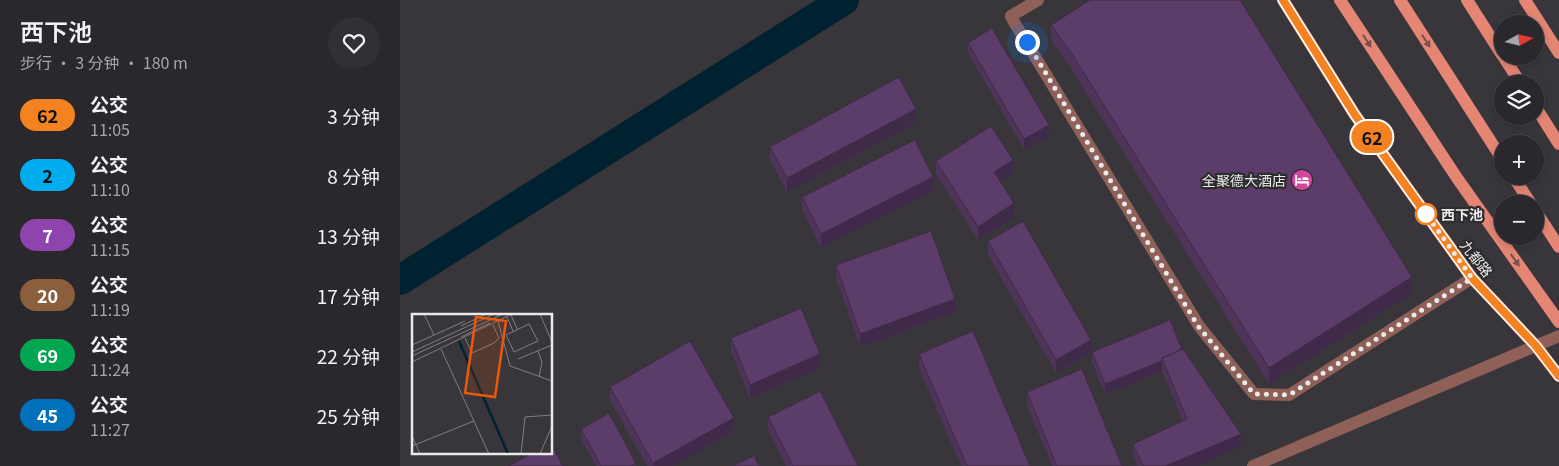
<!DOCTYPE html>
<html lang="zh">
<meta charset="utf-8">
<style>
body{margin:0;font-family:Georgia,"Noto Sans SC",serif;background:#323034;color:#f1f3f6;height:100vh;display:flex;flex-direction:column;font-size:19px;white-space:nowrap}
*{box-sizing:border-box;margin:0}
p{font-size:16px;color:#a5a6a9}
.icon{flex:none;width:28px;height:28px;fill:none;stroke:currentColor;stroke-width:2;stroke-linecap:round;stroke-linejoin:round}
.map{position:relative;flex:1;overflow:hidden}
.sheet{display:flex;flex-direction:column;background:#2a282c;width:400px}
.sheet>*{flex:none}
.badge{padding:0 10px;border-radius:16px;font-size:18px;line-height:32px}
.needle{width:32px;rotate:82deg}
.tools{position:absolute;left:1094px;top:15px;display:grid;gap:10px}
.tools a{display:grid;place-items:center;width:50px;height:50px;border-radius:50%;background:#2a282c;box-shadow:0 2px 8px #0003,0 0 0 1px #464448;font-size:25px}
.you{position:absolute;width:25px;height:25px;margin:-12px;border:4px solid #fff;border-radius:50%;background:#1a73e8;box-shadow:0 0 0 8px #1a73e833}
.map>.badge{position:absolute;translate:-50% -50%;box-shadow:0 0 0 2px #fff}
.round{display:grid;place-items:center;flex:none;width:52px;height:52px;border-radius:26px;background:#323034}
.summary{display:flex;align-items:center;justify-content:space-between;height:85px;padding:0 20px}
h1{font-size:24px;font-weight:600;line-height:38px}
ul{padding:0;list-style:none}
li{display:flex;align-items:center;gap:15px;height:60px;padding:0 20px}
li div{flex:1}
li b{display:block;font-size:19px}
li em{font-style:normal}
li .badge{min-width:55px;font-weight:700;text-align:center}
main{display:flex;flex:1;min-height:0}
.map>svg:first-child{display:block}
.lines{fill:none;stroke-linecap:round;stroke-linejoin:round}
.canal{stroke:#002130;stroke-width:30}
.minor{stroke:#8f6057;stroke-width:12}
.major{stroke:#e48673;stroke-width:12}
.wall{fill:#4f3459}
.shaded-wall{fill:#402a49}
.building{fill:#5c3c68;stroke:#402a49}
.oneway{fill:#77504a}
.line-casing{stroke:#fff;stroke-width:11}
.line{stroke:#f58220;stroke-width:8}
.walk{stroke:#eae9eb;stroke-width:5;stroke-dasharray:0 9}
.stop-dot{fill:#fff;stroke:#f58220;stroke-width:2.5}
.labels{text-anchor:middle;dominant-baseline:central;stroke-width:4.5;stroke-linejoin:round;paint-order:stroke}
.poi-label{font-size:14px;fill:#eae9eb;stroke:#2e2c2f;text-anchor:end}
.stop-label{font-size:14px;font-weight:bold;fill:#eae9eb;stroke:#2e2c2f;text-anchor:start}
.street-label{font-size:14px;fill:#eae9eb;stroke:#2e2c2f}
.inset-river{fill:none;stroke:#002130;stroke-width:2.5}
.inset-road{fill:none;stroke:#7f7e81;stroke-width:1}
.view{fill:#e8590c;fill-opacity:0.15;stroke:#e8590c;stroke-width:2.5}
.inset-edge{fill:none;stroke:#eae9eb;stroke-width:2.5}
</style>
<main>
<section class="sheet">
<div class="summary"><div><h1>西下池</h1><p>步行 · 3 分钟 · 180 m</p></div><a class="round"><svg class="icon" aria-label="heart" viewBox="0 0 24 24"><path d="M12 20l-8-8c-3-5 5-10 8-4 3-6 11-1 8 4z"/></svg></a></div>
<ul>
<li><span class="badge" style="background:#f58220;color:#111">62</span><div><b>公交</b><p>11:05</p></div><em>3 分钟</em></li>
<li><span class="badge" style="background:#00aeef;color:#111">2</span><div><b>公交</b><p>11:10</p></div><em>8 分钟</em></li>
<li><span class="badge" style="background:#8e44ad;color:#fff">7</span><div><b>公交</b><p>11:15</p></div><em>13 分钟</em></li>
<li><span class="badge" style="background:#8b5e3c;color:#fff">20</span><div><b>公交</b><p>11:19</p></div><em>17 分钟</em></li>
<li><span class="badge" style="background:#00a651;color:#fff">69</span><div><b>公交</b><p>11:24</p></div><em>22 分钟</em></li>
<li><span class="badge" style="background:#0072bc;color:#fff">45</span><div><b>公交</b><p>11:27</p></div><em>25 分钟</em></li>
</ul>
</section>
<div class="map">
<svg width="1159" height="466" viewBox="0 0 1159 466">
<rect width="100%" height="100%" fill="#38363a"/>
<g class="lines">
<path class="canal" d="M 0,280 L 444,0"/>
<path class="minor" d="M 638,0 L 611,16 L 614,22 L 799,326 L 854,394 L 889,395 L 1072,278
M 853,466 L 1159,336"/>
<path class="major" d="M 883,0 L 955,115 L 1072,278 L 1136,346 L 1159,376
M 940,0 L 1057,178 L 1159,322
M 1000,0 L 1102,159
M 1067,0 L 1102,55
M 1125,0 L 1159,53
M 1103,56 L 1121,84
M 1135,106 L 1159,144
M 1113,176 L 1131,204
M 1135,210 L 1159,247"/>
</g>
<path class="wall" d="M 651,25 L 1012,293 L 869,384 L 670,67 L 651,40 Z
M 568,43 L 649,135 L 624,149 L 568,53 Z
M 516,122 L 387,192 L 370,160 L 370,147 Z
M 536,161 L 613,173 L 600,181 L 614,217 L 578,240 L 536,174 Z
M 533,191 L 421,248 L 402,210 L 402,197 Z
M 588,241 L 691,353 L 656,373 L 588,255 Z
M 436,265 L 555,312 L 460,347 L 436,278 Z
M 331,338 L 420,368 L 350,398 L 331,352 Z
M 782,349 L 841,447 L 797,466 L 737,466 L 733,457 L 733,444 L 783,421 L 762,371 L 705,394 L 692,362 L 692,352 Z
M 519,354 L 630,466 L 561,466 L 519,368 Z
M 210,387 L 334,431 L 272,466 L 247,466 L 210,400 Z
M 627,392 L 722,466 L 652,466 L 627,405 Z
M 368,417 L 458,466 L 386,466 L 368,431 Z
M 181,429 L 236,466 L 196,466 L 181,439 Z"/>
<path class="shaded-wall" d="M 516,109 L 516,122 L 387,192 L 387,178 Z
M 649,125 L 649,135 L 624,149 L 624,139 Z
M 613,160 L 613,173 L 594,185 L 594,172 Z
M 533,177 L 533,191 L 421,248 L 421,234 Z
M 614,203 L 614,217 L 578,240 L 578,227 Z
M 1012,277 L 1012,293 L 869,384 L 869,368 Z
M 555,299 L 555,312 L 460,347 L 460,334 Z
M 691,340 L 691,353 L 656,373 L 656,360 Z
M 420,354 L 420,368 L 350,398 L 350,385 Z
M 762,361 L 762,371 L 705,394 L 705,384 Z
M 334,418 L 334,431 L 272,466 L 253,466 L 253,463 Z
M 841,434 L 841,447 L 797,466 L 766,466 Z"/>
<path class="building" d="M 690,0 L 840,0 L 1012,277 L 869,368 L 670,51 L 651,25 Z
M 592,28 L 649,125 L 624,139 L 568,43 Z
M 499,77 L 516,109 L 387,178 L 370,147 Z
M 591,126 L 613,160 L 594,172 L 614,203 L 578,227 L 536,161 Z
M 515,140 L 533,177 L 421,234 L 402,197 Z
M 623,221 L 691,340 L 656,360 L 588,241 Z
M 531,231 L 555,299 L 460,334 L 436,265 Z
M 401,308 L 420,354 L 350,385 L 331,338 Z
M 770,320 L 782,349 L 762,358 L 762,361 L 705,384 L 692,352 Z
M 573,331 L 630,466 L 567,466 L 519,354 Z
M 290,341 L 334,418 L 253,463 L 210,387 Z
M 783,349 L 841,434 L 766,466 L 743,466 L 733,444 L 787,419 L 762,358 Z
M 682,369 L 722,466 L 657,466 L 627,392 Z
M 420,391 L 458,466 L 393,466 L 368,417 Z
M 209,413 L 236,463 L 231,466 L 201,466 L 181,429 Z
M 151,444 L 163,466 L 109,466 L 134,452 L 151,452 Z
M 354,456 L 359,466 L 333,466 Z"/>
<defs><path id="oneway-solid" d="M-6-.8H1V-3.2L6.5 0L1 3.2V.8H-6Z" transform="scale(1.25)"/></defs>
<g class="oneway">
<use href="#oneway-solid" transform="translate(967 41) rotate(57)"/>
<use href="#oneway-solid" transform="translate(1026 41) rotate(57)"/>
<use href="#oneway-solid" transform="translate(1115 260) rotate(55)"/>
</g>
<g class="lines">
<g class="line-casing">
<path id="line" d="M 883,0 L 955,115 L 1072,278 L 1136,346 L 1159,376"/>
</g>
<use href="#line" class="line"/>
<path class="walk" d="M 627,42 L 798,326 L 854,394 L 889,395 L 1072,278 L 1026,214"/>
</g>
<defs>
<g id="hotel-disc" transform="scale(1.125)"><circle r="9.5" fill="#d1479c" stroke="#2e2c2f"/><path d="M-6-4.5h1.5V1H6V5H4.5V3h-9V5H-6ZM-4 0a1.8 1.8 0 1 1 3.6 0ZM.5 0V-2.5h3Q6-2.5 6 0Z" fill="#fff"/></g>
</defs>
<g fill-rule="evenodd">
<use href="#hotel-disc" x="902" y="180"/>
</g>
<circle class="stop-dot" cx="1026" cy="214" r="10"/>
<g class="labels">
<g class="poi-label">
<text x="886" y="180">全聚德大酒店</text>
</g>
<g class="stop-label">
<text x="1041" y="214">西下池</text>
</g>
<g class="street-label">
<text transform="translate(1077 258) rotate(52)">九都路</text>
</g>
</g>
<g transform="translate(12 314)">
<rect width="140" height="140" fill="#38363a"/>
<path class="inset-river" d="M 47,27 L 96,140"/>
<path class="inset-road" d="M 12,0 L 22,21M 128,0 L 140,28M 99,1 L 105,15M 95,3 L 101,17M 86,7 L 98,52 L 140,67M 117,10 L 126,27 L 102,38 L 94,21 ZM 49,12 L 74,0M 49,23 L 78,9M 53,24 L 60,39 L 82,29 L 87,24 L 81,11M 0,31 L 53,7M 29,35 L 77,140M 126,37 L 130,48 L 127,63M 0,38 L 82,0M 0,42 L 91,0M 106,45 L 140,31M 0,48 L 100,0M 0,122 L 8,140M 0,132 L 62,107M 109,140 L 113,103 L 140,101M 128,140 L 140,112"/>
<path class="view" d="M 64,3 L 94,7 L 83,83 L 53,79 Z"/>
<rect width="140" height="140" class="inset-edge"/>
</g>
</svg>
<div class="tools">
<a><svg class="needle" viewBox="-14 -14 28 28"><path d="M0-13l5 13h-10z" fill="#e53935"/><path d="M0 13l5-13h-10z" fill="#a5a6a9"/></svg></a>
<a><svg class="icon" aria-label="layers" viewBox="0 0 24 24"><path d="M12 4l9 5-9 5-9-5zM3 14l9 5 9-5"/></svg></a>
<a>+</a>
<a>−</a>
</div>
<div class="you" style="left:627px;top:42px"></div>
<b class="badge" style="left:972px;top:137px;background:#f58220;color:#111">62</b>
</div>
</main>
